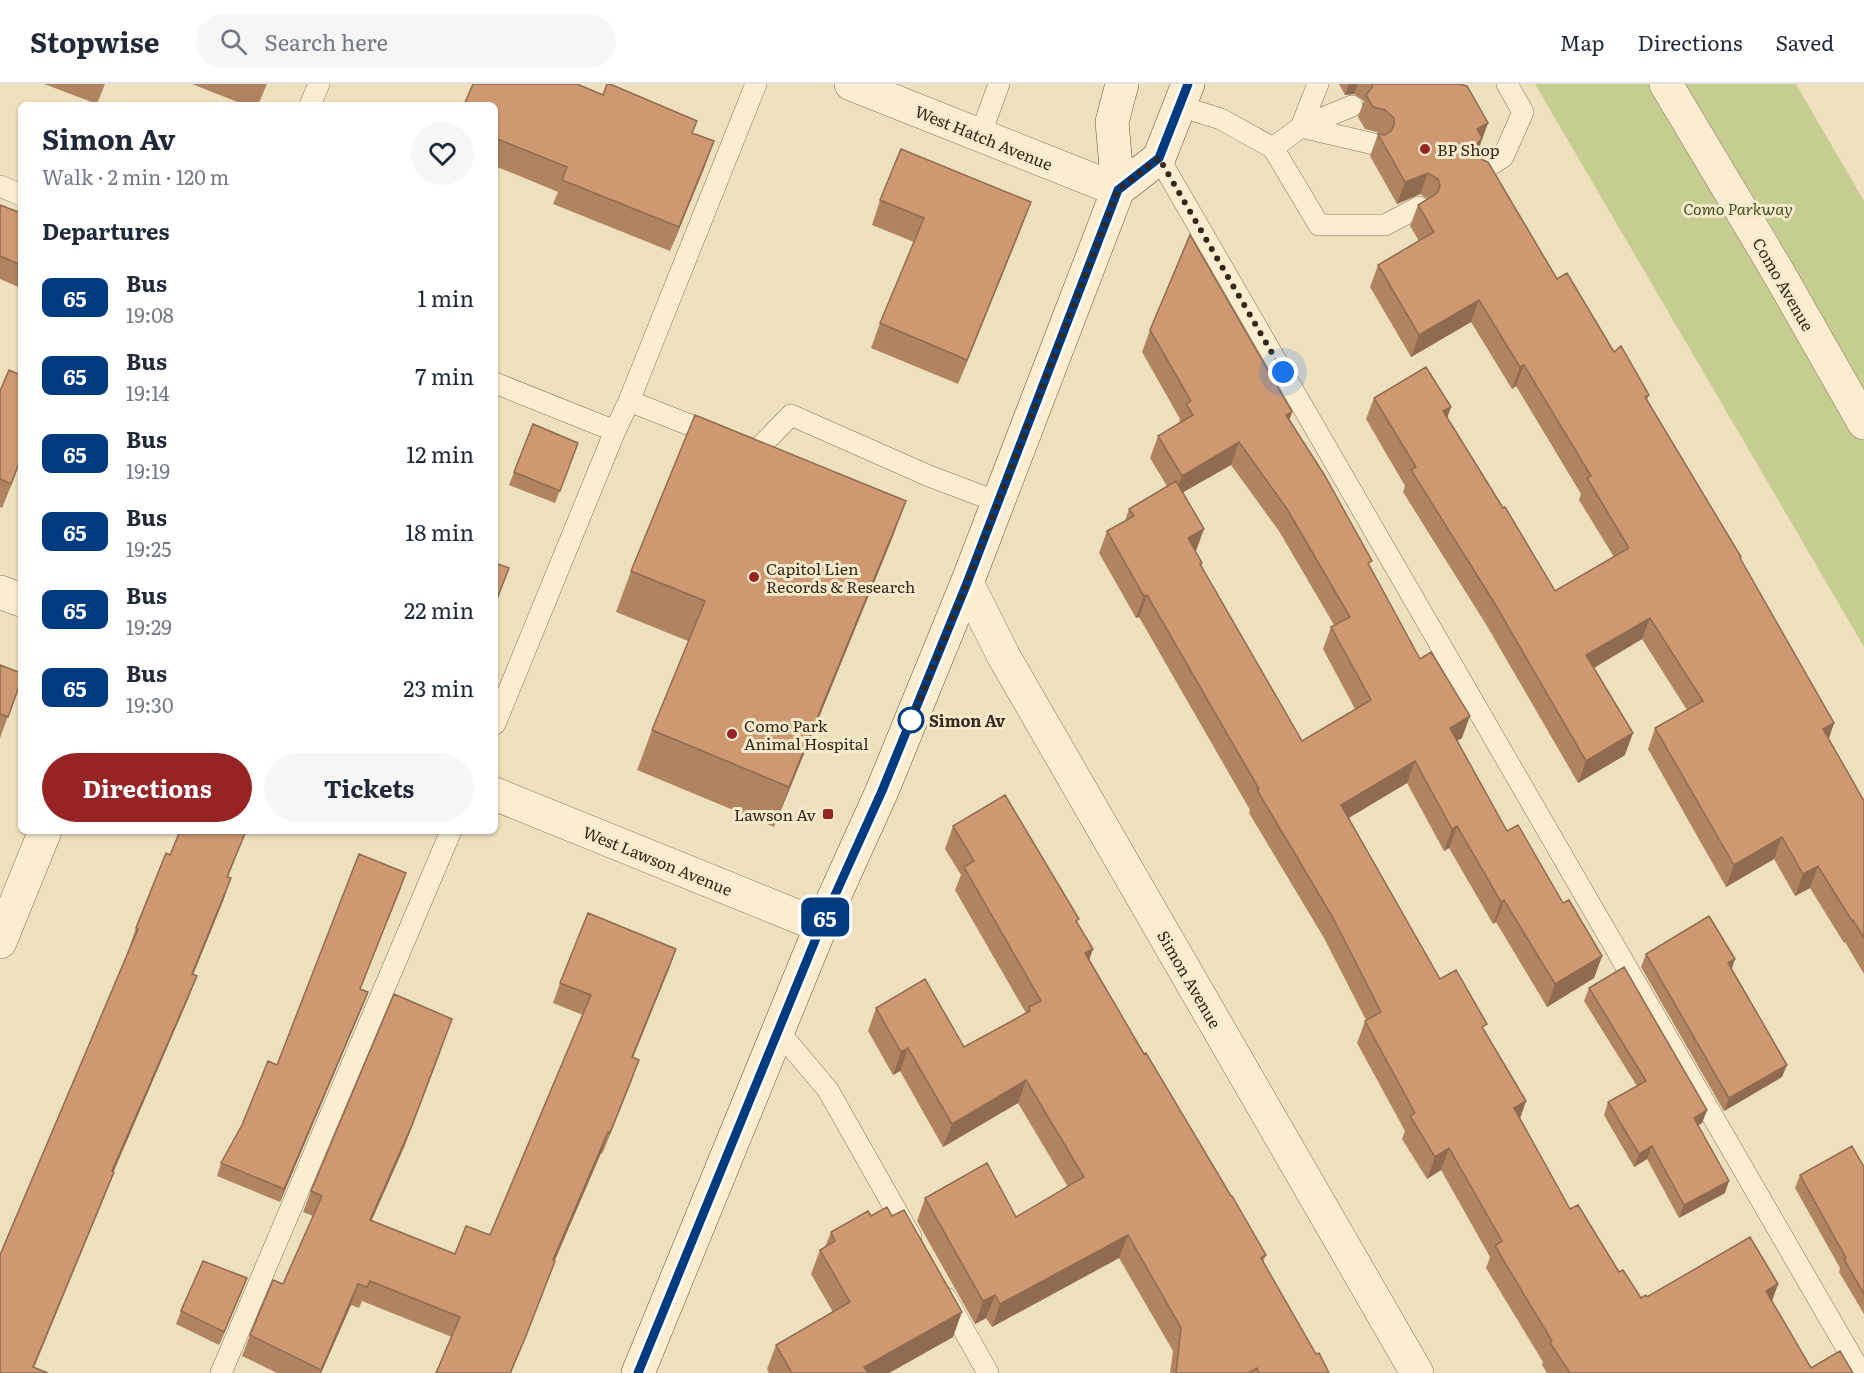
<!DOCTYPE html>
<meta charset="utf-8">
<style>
body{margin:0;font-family:Literata,serif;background:#f6f6f7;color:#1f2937;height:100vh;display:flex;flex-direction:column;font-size:22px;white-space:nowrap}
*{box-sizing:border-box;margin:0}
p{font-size:20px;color:#747a83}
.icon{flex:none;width:33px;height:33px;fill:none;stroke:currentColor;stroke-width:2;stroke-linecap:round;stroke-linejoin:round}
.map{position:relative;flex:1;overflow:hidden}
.side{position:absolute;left:18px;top:18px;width:480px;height:732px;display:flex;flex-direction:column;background:#fff;border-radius:9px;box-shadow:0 2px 4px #0004}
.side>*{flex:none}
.badge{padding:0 12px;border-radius:9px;font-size:21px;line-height:39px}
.you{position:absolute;width:30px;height:30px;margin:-15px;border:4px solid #fff;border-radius:50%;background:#1a73e8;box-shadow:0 0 0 9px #1a73e833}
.map>.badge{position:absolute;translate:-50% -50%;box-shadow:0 0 0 3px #fff}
h2{padding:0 24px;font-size:22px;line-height:54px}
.round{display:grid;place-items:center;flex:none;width:63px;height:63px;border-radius:32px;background:#f6f6f7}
.summary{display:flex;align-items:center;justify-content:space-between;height:102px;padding:0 24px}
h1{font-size:28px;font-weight:700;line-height:45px}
.primary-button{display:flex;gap:12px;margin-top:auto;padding:12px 24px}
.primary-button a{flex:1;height:69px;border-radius:36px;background:#972424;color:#fff;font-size:24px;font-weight:700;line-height:69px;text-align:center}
.primary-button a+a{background:#f6f6f7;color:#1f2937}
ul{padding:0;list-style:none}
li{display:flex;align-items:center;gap:18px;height:78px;padding:0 24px}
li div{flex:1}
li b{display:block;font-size:22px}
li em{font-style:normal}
li .badge{min-width:66px;font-weight:700;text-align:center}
header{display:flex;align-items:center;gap:36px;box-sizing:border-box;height:84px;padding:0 30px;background:#fff;border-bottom:2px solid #e0e1e3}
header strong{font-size:28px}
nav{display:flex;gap:33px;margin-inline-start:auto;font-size:21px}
.search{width:420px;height:54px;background:#f6f6f7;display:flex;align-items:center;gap:15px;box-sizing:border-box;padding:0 21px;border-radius:33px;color:#747a83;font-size:22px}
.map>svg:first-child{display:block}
.green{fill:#c5cd91}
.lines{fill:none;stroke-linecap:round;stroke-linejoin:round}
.service-casing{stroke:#877056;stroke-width:22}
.minor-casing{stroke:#877056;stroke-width:34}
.tertiary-casing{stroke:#877056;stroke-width:34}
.secondary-casing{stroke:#685139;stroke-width:34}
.service{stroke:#faedd0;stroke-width:21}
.minor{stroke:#faedd0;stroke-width:33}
.tertiary{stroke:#faedd0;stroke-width:33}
.secondary{stroke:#faedd0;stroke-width:33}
.wall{fill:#b18461;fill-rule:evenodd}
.shaded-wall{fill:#906b4f}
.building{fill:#ce9971;stroke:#906b4f;stroke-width:1.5}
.line-casing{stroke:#fff;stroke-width:14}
.line{stroke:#003b80;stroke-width:9}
.walk{stroke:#35281b;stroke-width:6;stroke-dasharray:0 10.8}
.poi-dot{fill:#972424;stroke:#f6eacc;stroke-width:2}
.stop-dot{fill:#fff;stroke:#003b80;stroke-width:3}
.labels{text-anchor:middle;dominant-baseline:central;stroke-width:6;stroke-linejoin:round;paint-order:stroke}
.street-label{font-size:16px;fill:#35281b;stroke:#f6eacc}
.poi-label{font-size:16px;fill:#35281b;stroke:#f6eacc;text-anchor:start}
.park-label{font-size:16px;font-style:italic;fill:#455221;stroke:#f6eacc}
.stop-label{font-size:16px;font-weight:bold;fill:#35281b;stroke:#f6eacc;text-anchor:start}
</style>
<header>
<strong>Stopwise</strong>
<div class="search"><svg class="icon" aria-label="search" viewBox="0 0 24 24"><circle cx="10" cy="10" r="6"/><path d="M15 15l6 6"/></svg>Search here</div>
<nav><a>Map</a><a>Directions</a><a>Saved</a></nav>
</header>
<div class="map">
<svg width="1864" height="1289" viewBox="0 0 1864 1289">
<rect width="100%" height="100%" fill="#efe0bd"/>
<path class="green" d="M 1535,0 L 1796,0 L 1864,117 L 1864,563 Z"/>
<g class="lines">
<g class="service-casing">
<path id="service" d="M 1318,0 L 1301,43 L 1374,60
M 310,21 L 319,0
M 1179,22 L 1221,35 L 1273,64 L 1301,43 L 1352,22
M 980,52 L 999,0
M 1273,64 L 1319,141 L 1385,141 L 1419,123
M 1159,74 L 1861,1289
M 1481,87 L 1503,73 L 1523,28 L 1507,0
M 0,102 L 21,111
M 495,299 L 615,347
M 629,317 L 756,367 L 791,331 L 929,392 L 998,418
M 495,640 L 615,347 L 629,317 L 756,0
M 779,948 L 828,1006 L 911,1153
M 946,1214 L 988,1289
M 221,1289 L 451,747"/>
</g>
<g class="minor-casing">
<path id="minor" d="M 851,0 L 1118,106
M 967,499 L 1003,571 L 1417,1289
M 0,508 L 21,516
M 495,710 L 821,842
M 0,858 L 45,747"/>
</g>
<g class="tertiary-casing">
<path id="tertiary" d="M 1666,0 L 1778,188 L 1864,339"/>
</g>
<g class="secondary-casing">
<path id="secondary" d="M 1118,106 L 1159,74 L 1188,0
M 638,1289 L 821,842 L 882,707 L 967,499 L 1118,106 L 1112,38 L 1122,0"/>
</g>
<use href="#service" class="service"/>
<use href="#minor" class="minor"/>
<use href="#tertiary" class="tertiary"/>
<use href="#secondary" class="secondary"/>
</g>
<path class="wall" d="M 44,0 L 105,0 L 97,20 Z
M 192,0 L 267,0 L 258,21 L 245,21 Z
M 1339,0 L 1459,0 L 1488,39 L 1478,67 L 1478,72 L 1557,195 L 1614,268 L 1649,311 L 1647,316 L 1741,473 L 1740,475 L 1834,639 L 1829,655 L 1864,717 L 1864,890 L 1845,858 L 1844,859 L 1810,804 L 1795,812 L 1774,775 L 1726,803 L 1648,665 L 1655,644 L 1687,626 L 1642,555 L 1594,584 L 1625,671 L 1578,699 L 1487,542 L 1403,408 L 1405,402 L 1366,335 L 1374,314 L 1451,323 L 1447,333 L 1555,507 L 1614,473 L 1579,416 L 1581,410 L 1516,302 L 1512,305 L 1471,238 L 1411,273 L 1370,203 L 1378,181 L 1419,157 L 1410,142 L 1418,121 L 1428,115 L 1420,110 L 1397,120 L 1370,72 L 1378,50 L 1380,50 L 1377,48 L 1365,45 L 1358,33 L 1364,17 L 1354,10 L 1345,11 Z
M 495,21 L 693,49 L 705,82 L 670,167 L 553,120 L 558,108 L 495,82 Z
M 880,116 L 1022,142 L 958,300 L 871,264 L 880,239 L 914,158 L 872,141 Z
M 0,121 L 21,129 L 21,204 L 0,195 Z
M 1150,246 L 1292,328 L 1289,337 L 1462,654 L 1457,657 L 1507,747 L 1563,819 L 1602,872 L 1594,894 L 1547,923 L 1496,838 L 1493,840 L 1449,764 L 1444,767 L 1407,699 L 1349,734 L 1440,895 L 1485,947 L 1526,1017 L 1520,1035 L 1570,1125 L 1619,1188 L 1641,1214 L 1778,1200 L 1772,1217 L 1811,1284 L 1853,1289 L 1547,1289 L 1542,1281 L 1543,1278 L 1486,1184 L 1490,1173 L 1441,1086 L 1427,1095 L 1402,1055 L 1405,1047 L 1357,959 L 1365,937 L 1366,936 L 1324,854 L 1249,729 L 1250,726 L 1139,533 L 1136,534 L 1099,469 L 1107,447 L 1125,437 L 1129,425 L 1167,402 L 1150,374 L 1158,352 L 1179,340 L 1180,335 L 1142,268 ZM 1231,381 L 1279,447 L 1334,541 L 1331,543 L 1323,565 L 1355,625 L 1302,657 L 1201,482 L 1202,479 L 1195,467 L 1183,408 Z
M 0,307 L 21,376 L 2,424 L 0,423 Z
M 533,340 L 578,359 L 555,419 L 509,401 Z
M 906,417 L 891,457 L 774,743 L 637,686 L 652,646 L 688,557 L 616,528 L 631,487 Z
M 0,581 L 21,597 L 0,654 Z
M 953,742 L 1078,839 L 1089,876 L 1144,970 L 1266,1171 L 1263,1178 L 1316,1270 L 1329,1289 L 1170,1289 L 1173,1267 L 1119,1174 L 992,1243 L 986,1234 L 975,1240 L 917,1137 L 925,1114 L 1016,1133 L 1068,1103 L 1018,1019 L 943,1063 L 900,987 L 893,991 L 868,947 L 876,924 L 964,963 L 1026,929 L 955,806 L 961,791 L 945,765 Z
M 180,747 L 246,747 L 228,793 L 231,794 L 223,817 L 193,890 L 197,892 L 188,915 L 113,1088 L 105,1111 L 34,1284 L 0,1289 L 128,867 L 136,844 L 170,771 Z
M 402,802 L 360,905 L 368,908 L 363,921 L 280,1118 L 217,1092 L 221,1079 L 277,981 Z
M 676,865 L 633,973 L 632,996 L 602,1070 L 601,1069 L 554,1177 L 518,1272 L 452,1253 L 362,1217 L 359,1224 L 351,1221 L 321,1289 L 277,1289 L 242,1272 L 250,1251 L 283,1200 L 313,1132 L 303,1128 L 311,1107 L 405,1061 L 371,1136 L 455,1170 L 490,1151 L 583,931 L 553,919 L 560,899 Z
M 1646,870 L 1732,885 L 1782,993 L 1724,1027 L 1641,883 Z
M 1589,904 L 1707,1026 L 1702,1039 L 1698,1041 L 1725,1109 L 1679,1134 L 1647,1075 L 1634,1083 L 1604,1031 L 1608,1018 L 1637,1002 L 1584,917 Z
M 1864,1083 L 1864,1230 L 1839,1188 L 1840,1184 L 1795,1104 L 1800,1091 Z
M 831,1148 L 953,1253 L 889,1289 L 769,1289 L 767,1285 L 776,1261 L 833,1228 L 811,1190 L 820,1166 L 825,1163 Z
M 242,1207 L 219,1261 L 176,1240 L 181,1227 Z"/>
<path class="shaded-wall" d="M 1349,0 L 1358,0 L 1354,10 L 1345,11 Z
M 1488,39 L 1474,76 L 1477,45 Z
M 714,57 L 705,82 L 670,167 L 679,143 Z
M 1428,89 L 1420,110 L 1397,120 L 1405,98 Z
M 1031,118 L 1022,142 L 958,300 L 967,276 Z
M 1479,216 L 1471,238 L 1411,273 L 1419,251 Z
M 1524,281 L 1516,302 L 1512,305 L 1520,283 Z
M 1451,323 L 1443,345 L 1443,327 Z
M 1292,328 L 1284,350 L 1286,331 Z
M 1239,358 L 1231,381 L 1173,414 L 1182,392 Z
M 21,374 L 21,376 L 2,424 L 11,400 Z
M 906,417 L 891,457 L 774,743 L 789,703 Z
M 1204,445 L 1196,467 L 1188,454 Z
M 1147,511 L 1139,533 L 1136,534 L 1144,512 Z
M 1650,534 L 1642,555 L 1578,593 L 1586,571 Z
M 1470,632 L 1462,654 L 1442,666 L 1450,644 Z
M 1834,639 L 1826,661 L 1823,645 Z
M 1633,649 L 1625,671 L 1578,699 L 1586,677 Z
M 1415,677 L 1407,699 L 1333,743 L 1341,721 Z
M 1457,742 L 1449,764 L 1444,767 L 1452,745 Z
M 1782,753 L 1774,775 L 1726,803 L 1734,781 Z
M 1818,782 L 1810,804 L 1795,812 L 1803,790 Z
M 231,794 L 223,817 L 184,913 L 192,890 Z
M 1504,816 L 1496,838 L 1493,840 L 1501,818 Z
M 676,865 L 669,885 L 625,993 L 632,973 Z
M 1093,865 L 1085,888 L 1085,869 Z
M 1602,872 L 1594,894 L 1547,923 L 1555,900 Z
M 1735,875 L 1731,887 L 1728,879 Z
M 197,892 L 188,915 L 104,1110 L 112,1087 Z
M 368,908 L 363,921 L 280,1118 L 284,1105 Z
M 445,956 L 405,1061 L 363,1156 L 370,1136 Z
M 908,964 L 900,987 L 893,991 L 901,968 Z
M 639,976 L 632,996 L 602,1070 L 610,1049 Z
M 1787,981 L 1782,993 L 1724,1027 L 1729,1014 Z
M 1026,996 L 1018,1019 L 943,1063 L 952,1040 Z
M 1526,1017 L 1518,1039 L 1514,1024 Z
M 1707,1026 L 1702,1039 L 1690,1046 L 1694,1034 Z
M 608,1048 L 601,1069 L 546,1197 L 553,1176 Z
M 1652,1062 L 1647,1075 L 1634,1083 L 1639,1070 Z
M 1449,1064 L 1441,1086 L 1427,1095 L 1435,1073 Z
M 114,1088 L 105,1111 L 31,1289 Z
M 1729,1097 L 1725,1109 L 1679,1134 L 1684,1121 Z
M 1128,1151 L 1119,1174 L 992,1243 L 1000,1220 Z
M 247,1194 L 242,1207 L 219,1261 L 224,1248 Z
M 547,1197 L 518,1272 L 511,1289 L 510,1289 Z
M 358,1200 L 351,1221 L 321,1289 L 320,1289 Z
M 1778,1200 L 1770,1222 L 1766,1207 Z
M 995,1211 L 986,1234 L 975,1240 L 983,1217 Z
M 962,1228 L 953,1253 L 889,1289 L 862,1289 L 864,1283 Z"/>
<path class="building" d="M 473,0 L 577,0 L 603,11 L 607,0 L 610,0 L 697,37 L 692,49 L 714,57 L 679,143 L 562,96 L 567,83 L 495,54 L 495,21 L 464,21 Z
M 1372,0 L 1459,0 L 1467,2 L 1488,39 L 1477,45 L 1482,54 L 1477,60 L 1478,72 L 1483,76 L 1488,78 L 1557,195 L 1567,189 L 1614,268 L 1621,262 L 1649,311 L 1645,313 L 1741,473 L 1740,474 L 1834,639 L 1823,645 L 1864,717 L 1864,854 L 1853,836 L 1852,837 L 1818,782 L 1803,790 L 1782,753 L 1734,781 L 1655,644 L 1703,617 L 1650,534 L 1586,571 L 1633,649 L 1586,677 L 1495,520 L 1411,386 L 1416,383 L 1374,314 L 1426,283 L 1451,323 L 1443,327 L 1503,424 L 1505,423 L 1555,507 L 1629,464 L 1587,394 L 1591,392 L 1524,281 L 1520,283 L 1479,216 L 1419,251 L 1378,181 L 1434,148 L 1418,121 L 1433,112 L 1438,108 L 1440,101 L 1438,95 L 1428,89 L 1405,98 L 1378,50 L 1385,51 L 1391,47 L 1394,41 L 1394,34 L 1385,26 L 1373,23 L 1366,11 L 1372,3 Z
M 901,65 L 1031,118 L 967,276 L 880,239 L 924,134 L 880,116 Z
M 0,121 L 21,129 L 21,181 L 0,172 Z
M 1190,151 L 1292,328 L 1286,331 L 1325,392 L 1372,477 L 1368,479 L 1420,575 L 1431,568 L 1470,632 L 1450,644 L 1507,747 L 1518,741 L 1563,819 L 1569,816 L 1602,872 L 1555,900 L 1504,816 L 1501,818 L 1457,742 L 1452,745 L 1415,677 L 1341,721 L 1440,895 L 1456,886 L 1487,940 L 1482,943 L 1526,1017 L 1514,1024 L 1570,1125 L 1578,1121 L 1619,1188 L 1623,1186 L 1641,1214 L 1646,1211 L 1647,1213 L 1750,1153 L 1778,1200 L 1766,1207 L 1811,1284 L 1840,1267 L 1853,1289 L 1570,1289 L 1550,1259 L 1552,1257 L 1495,1162 L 1502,1157 L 1449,1064 L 1435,1073 L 1410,1032 L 1415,1029 L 1365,937 L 1381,928 L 1332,832 L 1257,706 L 1259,705 L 1147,511 L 1144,512 L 1107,447 L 1134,432 L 1129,425 L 1176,397 L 1204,445 L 1188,454 L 1202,479 L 1200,480 L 1302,657 L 1371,616 L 1331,543 L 1350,533 L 1287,425 L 1239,358 L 1182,392 L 1158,352 L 1193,331 L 1186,320 L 1191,317 L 1150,246 Z
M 9,286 L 21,291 L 21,374 L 11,400 L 0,395 L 0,307 Z
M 695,331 L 906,417 L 789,703 L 652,646 L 705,517 L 631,487 Z
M 533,340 L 578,359 L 560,407 L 514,388 Z
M 495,479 L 509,484 L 495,520 Z
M 0,581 L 21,589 L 21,597 L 8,633 L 0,630 Z
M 1005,711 L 1079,835 L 1076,837 L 1093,865 L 1085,869 L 1144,970 L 1146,969 L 1231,1112 L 1232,1112 L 1266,1171 L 1261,1174 L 1316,1270 L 1319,1269 L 1329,1289 L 1259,1289 L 1257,1284 L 1249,1289 L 1176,1289 L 1181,1244 L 1128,1151 L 1000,1220 L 995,1211 L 983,1217 L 925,1114 L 987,1079 L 1016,1133 L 1084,1093 L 1026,996 L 952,1040 L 908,964 L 901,968 L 876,924 L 925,895 L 964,963 L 1030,927 L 1029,923 L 1041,917 L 964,783 L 974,777 L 953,742 Z
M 180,747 L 246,747 L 227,793 L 231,794 L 192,890 L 197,892 L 112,1087 L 114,1088 L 33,1283 L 48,1289 L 0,1289 L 0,1171 L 138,845 L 136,844 L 166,769 L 170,771 Z
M 359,770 L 406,789 L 360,905 L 368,908 L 284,1105 L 221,1079 L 242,1041 L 268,977 L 277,981 Z
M 588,829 L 676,865 L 632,973 L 639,976 L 610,1049 L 608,1048 L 553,1176 L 555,1177 L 526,1252 L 510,1289 L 436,1289 L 460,1233 L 370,1197 L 367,1203 L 358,1200 L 321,1286 L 250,1251 L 273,1196 L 283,1200 L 322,1112 L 311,1107 L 394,910 L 452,935 L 412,1041 L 370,1136 L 455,1170 L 466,1142 L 490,1151 L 591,911 L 560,899 Z
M 1709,832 L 1735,875 L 1728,879 L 1787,981 L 1729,1014 L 1646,870 Z
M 1624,883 L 1707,1026 L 1694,1034 L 1729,1097 L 1684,1121 L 1652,1062 L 1639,1070 L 1608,1018 L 1646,997 L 1589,904 Z
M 1852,1062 L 1864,1083 L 1864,1210 L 1844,1175 L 1846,1174 L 1800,1091 Z
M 887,1123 L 892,1132 L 904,1126 L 962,1228 L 864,1283 L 868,1289 L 792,1289 L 776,1261 L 850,1218 L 820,1166 L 835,1157 L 831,1148 L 868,1127 L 871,1132 Z
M 203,1177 L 247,1194 L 224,1248 L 181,1227 Z"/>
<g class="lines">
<g class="line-casing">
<path id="line" d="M 638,1289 L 821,842 L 882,707 L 967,499 L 1118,106 L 1159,74 L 1188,0"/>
</g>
<use href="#line" class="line"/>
<path class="walk" d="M 911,636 L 908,645 L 967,499 L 1118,106 L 1159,74 L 1283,288"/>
</g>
<g class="poi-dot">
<circle cx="1425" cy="65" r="6"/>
<circle cx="754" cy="493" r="6"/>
<circle cx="732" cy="650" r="6"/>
<rect x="822" y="724" width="12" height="12" rx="3"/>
</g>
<circle class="stop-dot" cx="911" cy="636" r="12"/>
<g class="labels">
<g class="street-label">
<text transform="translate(984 53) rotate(22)">West Hatch Avenue</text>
<text transform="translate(1784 200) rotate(60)">Como Avenue</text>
<text transform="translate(658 776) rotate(22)">West Lawson Avenue</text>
<text transform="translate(1190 895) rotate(60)">Simon Avenue</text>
</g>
<g class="poi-label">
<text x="1437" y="65">BP Shop</text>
<text x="766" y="484">Capitol Lien<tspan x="766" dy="18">Records &amp; Research</tspan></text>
<text x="744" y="641">Como Park<tspan x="744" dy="18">Animal Hospital</tspan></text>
<text x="816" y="730" text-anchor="end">Lawson Av</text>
</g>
<g class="park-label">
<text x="1738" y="124">Como Parkway</text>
</g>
<g class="stop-label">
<text x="929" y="636">Simon Av</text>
</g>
</g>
</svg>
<div class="you" style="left:1283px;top:288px"></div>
<b class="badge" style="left:825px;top:833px;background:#003b80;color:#fff">65</b>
<section class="side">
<div class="summary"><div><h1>Simon Av</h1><p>Walk · 2 min · 120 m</p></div><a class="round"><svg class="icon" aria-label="heart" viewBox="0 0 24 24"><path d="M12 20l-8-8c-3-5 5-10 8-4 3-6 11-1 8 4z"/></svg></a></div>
<h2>Departures</h2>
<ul>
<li><span class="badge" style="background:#003b80;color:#fff">65</span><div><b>Bus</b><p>19:08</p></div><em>1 min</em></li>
<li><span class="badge" style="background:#003b80;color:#fff">65</span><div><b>Bus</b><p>19:14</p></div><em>7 min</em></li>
<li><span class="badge" style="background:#003b80;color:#fff">65</span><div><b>Bus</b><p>19:19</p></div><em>12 min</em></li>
<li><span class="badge" style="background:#003b80;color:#fff">65</span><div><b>Bus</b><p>19:25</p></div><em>18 min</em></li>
<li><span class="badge" style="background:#003b80;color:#fff">65</span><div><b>Bus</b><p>19:29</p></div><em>22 min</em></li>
<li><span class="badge" style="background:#003b80;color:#fff">65</span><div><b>Bus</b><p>19:30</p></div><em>23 min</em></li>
</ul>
<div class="primary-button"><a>Directions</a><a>Tickets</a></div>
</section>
</div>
